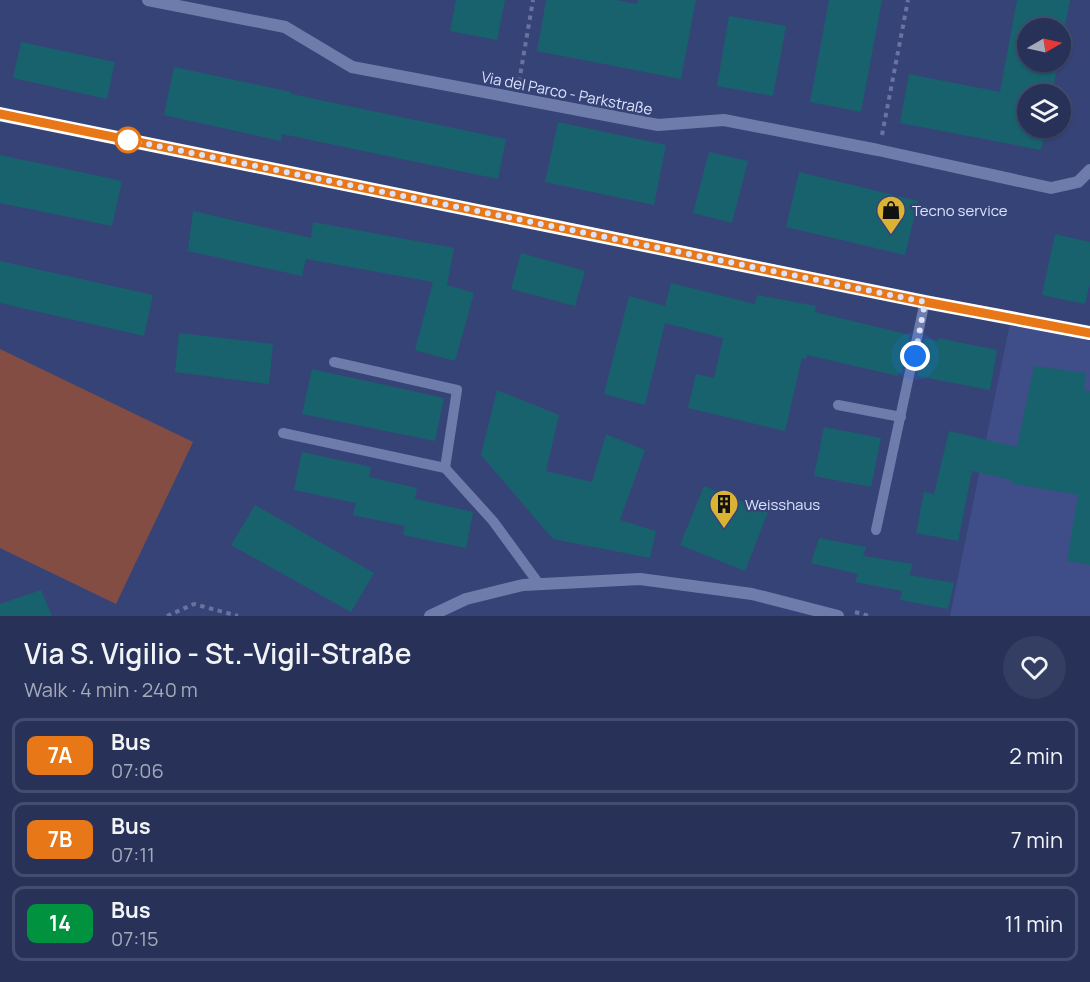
<!DOCTYPE html>
<meta charset="utf-8">
<style>
body{margin:0;font-family:Manrope,sans-serif;background:#343e62;color:#f1f3f6;height:100vh;display:flex;flex-direction:column;font-size:22px;white-space:nowrap}
*{box-sizing:border-box;margin:0}
p{font-size:20px;color:#a5aaba}
.icon{flex:none;width:33px;height:33px;fill:none;stroke:currentColor;stroke-width:2;stroke-linecap:round;stroke-linejoin:round}
.map{position:relative;height:616px;overflow:hidden}
.side{display:flex;flex-direction:column;background:#283259;flex:1}
.side>*{flex:none}
.badge{padding:0 12px;border-radius:9px;font-size:21px;line-height:39px}
.needle{width:39px;rotate:81deg}
.fabs{position:absolute;left:1017px;top:18px;display:grid;gap:12px}
.fabs a{display:grid;place-items:center;width:54px;height:54px;border-radius:50%;background:#283259;box-shadow:0 2px 4px #0004,0 0 0 2px #444d6f;font-size:30px}
.you{position:absolute;width:30px;height:30px;margin:-15px;border:4px solid #fff;border-radius:50%;background:#1a73e8;box-shadow:0 0 0 9px #1a73e833}
.map>.badge{position:absolute;translate:-50% -50%;box-shadow:0 0 0 3px #fff}
.round{display:grid;place-items:center;flex:none;width:63px;height:63px;border-radius:32px;background:#343e62}
.overview{display:flex;align-items:center;justify-content:space-between;height:102px;padding:0 24px}
h1{font-size:28px;font-weight:600;line-height:45px}
ul{padding:0;list-style:none}
li{display:flex;align-items:center;gap:18px;height:75px;margin:0 12px 9px;padding:0 12px;border:3px solid #444d6f;border-radius:12px}
li div{flex:1}
li b{display:block;font-size:22px}
li em{font-style:normal}
li .badge{min-width:66px;font-weight:700;text-align:center}
.map>svg:first-child{display:block}
.built{fill:#3f4e88}
.green{fill:#844d43}
.building{fill:#18626e}
.lines{fill:none;stroke-linecap:round;stroke-linejoin:round}
.path{stroke:#68739f;stroke-width:4;stroke-dasharray:4.5 4.5;stroke-linecap:butt}
.lane{stroke:#6e7cac;stroke-width:10}
.street{stroke:#6e7cac;stroke-width:12}
.line-casing{stroke:#fff;stroke-width:14}
.line{stroke:#e87817;stroke-width:9}
.walk{stroke:#dbe3fc;stroke-width:6;stroke-dasharray:0 10.8}
.stop-dot{fill:#fff;stroke:#e87817;stroke-width:3}
.labels{text-anchor:middle;dominant-baseline:central;stroke-width:5;stroke-linejoin:round;paint-order:stroke}
.street-label{font-size:15px;fill:#dbe3fc;stroke:#364377}
.poi-label{font-size:15px;fill:#dbe3fc;stroke:#364377;text-anchor:start}
</style>
<div class="map">
<svg width="1090" height="616" viewBox="0 0 1090 616">
<rect width="100%" height="100%" fill="#364377"/>
<path class="built" d="M 1011,318 L 1090,333 L 1090,616 L 950,616 Z"/>
<path class="green" d="M 0,349 L 193,442 L 116,604 L 0,548 Z"/>
<path class="building" d="M 456,0 L 505,0 L 497,40 L 450,31 Z
M 546,0 L 616,0 L 637,4 L 638,0 L 696,0 L 681,79 L 537,51 Z
M 829,0 L 882,0 L 861,112 L 810,102 Z
M 1017,0 L 1070,0 L 1060,50 L 1060,28 L 1028,28 L 1028,62 L 1058,62 L 1052,94 L 1028,94 L 1028,128 L 1046,128 L 1041,150 L 900,123 L 909,74 L 1000,92 Z
M 729,16 L 786,26 L 773,96 L 717,86 Z
M 21,42 L 115,62 L 107,99 L 13,78 Z
M 174,67 L 291,92 L 291,94 L 506,139 L 498,179 L 282,134 L 281,141 L 164,115 Z
M 558,122 L 666,145 L 654,205 L 545,182 Z
M 709,152 L 748,161 L 732,223 L 693,213 Z
M 0,155 L 122,181 L 112,226 L 0,203 Z
M 799,172 L 918,201 L 905,255 L 786,227 Z
M 193,211 L 311,238 L 313,222 L 454,248 L 447,285 L 474,293 L 455,361 L 415,350 L 433,282 L 306,259 L 302,276 L 188,251 Z
M 1055,234 L 1090,242 L 1090,283 L 1085,304 L 1042,295 Z
M 521,253 L 585,271 L 575,306 L 511,289 Z
M 0,261 L 153,295 L 144,336 L 0,303 Z
M 671,283 L 755,304 L 757,295 L 816,306 L 815,312 L 910,335 L 902,373 L 899,372 L 898,376 L 807,355 L 806,359 L 802,358 L 785,431 L 688,408 L 696,374 L 714,378 L 723,338 L 665,323 L 645,405 L 604,394 L 629,296 L 665,306 Z
M 179,333 L 273,344 L 269,384 L 175,372 Z
M 925,338 L 937,341 L 938,338 L 997,350 L 990,390 L 917,376 Z
M 1034,366 L 1086,373 L 1084,390 L 1090,391 L 1090,565 L 1067,561 L 1078,495 L 1010,483 L 1011,480 L 972,471 L 958,541 L 916,533 L 924,492 L 934,494 L 949,431 L 1017,447 Z
M 312,369 L 444,398 L 435,441 L 302,414 Z
M 497,390 L 559,415 L 546,471 L 592,482 L 606,434 L 645,450 L 620,520 L 656,531 L 650,558 L 553,539 L 481,455 Z
M 824,427 L 881,438 L 871,487 L 814,476 Z
M 302,452 L 371,467 L 369,477 L 417,488 L 415,499 L 473,512 L 466,548 L 403,535 L 405,526 L 353,515 L 356,503 L 294,490 Z
M 704,486 L 768,512 L 745,571 L 680,545 Z
M 255,505 L 374,573 L 351,612 L 231,545 Z
M 819,538 L 866,547 L 863,556 L 913,564 L 909,575 L 954,583 L 948,609 L 900,600 L 902,591 L 855,582 L 858,574 L 811,563 Z
M 41,590 L 52,616 L 0,616 L 0,604 Z"/>
<g class="lines">
<path class="path" d="M 519,82 L 533,0
M 882,135 L 908,0
M 855,612 L 869,616
M 167,616 L 194,604 L 238,616"/>
<path class="lane" d="M 334,362 L 457,390 L 445,468
M 838,405 L 901,417
M 283,433 L 445,468 L 493,521 L 539,584
M 876,530 L 925,301"/>
<path class="street" d="M 148,0 L 285,27 L 352,67 L 658,125 L 724,120 L 878,150 L 1051,188 L 1078,182 L 1090,170
M 0,114 L 925,301 L 1090,333
M 430,616 L 466,599 L 523,585 L 640,579 L 752,594 L 838,616"/>
</g>
<g class="lines">
<g class="line-casing">
<path id="line" d="M 0,114 L 925,302 L 1090,333"/>
</g>
<use href="#line" class="line"/>
<path class="walk" d="M 128,140 L 925,302 L 915,356"/>
</g>
<defs>
<g id="shop-pin" transform="scale(1.5)"><path d="M0 17L-7.5 6A9.5 9.5 0 1 1 7.5 6Z" fill="#dab334" stroke="#364377"/><path d="M-5-2.5h2.3a2.7 3.5 0 0 1 5.4 0H5L5.5 6h-11ZM-1.5-2.5h3a1.5 2.3 0 0 0-3 0Z" fill="#111"/></g>
<g id="building-pin" transform="scale(1.5)"><path d="M0 17L-7.5 6A9.5 9.5 0 1 1 7.5 6Z" fill="#dab334" stroke="#364377"/><path d="M-4-6H4V6H1V3H-1V6H-4ZM-2.5-4.3h1.7v1.8h-1.7ZM.8-4.3h1.7v1.8H.8ZM-2.5-1h1.7V.8h-1.7ZM.8-1h1.7V.8H.8Z" fill="#111"/></g>
</defs>
<g fill-rule="evenodd">
<use href="#shop-pin" x="891" y="210"/>
<use href="#building-pin" x="724" y="504"/>
</g>
<circle class="stop-dot" cx="128" cy="140" r="12"/>
<g class="labels">
<g class="street-label">
<text transform="translate(567 93) rotate(11)">Via del Parco - Parkstraße</text>
</g>
<g class="poi-label">
<text x="912" y="210">Tecno service</text>
<text x="745" y="504">Weisshaus</text>
</g>
</g>
</svg>
<div class="fabs">
<a><svg class="needle" viewBox="-14 -14 28 28"><path d="M0-13l5 13h-10z" fill="#e53935"/><path d="M0 13l5-13h-10z" fill="#a5aaba"/></svg></a>
<a><svg class="icon" aria-label="layers" viewBox="0 0 24 24"><path d="M12 4l9 5-9 5-9-5zM3 14l9 5 9-5"/></svg></a>
</div>
<div class="you" style="left:915px;top:356px"></div>
</div>
<section class="side">
<div class="overview"><div><h1>Via S. Vigilio - St.-Vigil-Straße</h1><p>Walk · 4 min · 240 m</p></div><a class="round"><svg class="icon" aria-label="heart" viewBox="0 0 24 24"><path d="M12 20l-8-8c-3-5 5-10 8-4 3-6 11-1 8 4z"/></svg></a></div>
<ul>
<li><span class="badge" style="background:#e87817;color:#fff">7A</span><div><b>Bus</b><p>07:06</p></div><em>2 min</em></li>
<li><span class="badge" style="background:#e87817;color:#fff">7B</span><div><b>Bus</b><p>07:11</p></div><em>7 min</em></li>
<li><span class="badge" style="background:#00923f;color:#fff">14</span><div><b>Bus</b><p>07:15</p></div><em>11 min</em></li>
</ul>
</section>
